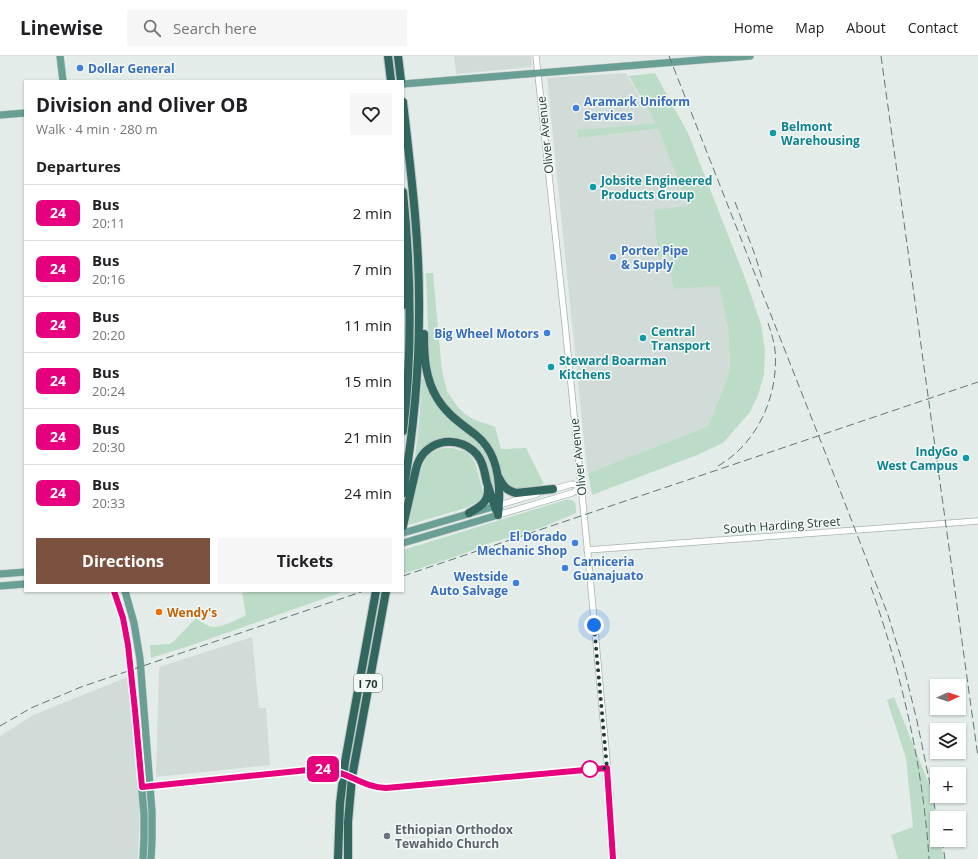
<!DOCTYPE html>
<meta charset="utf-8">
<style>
body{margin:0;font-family:"Open Sans",sans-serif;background:#f6f6f6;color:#202124;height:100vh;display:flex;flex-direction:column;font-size:15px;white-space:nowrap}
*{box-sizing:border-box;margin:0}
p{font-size:13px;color:#757577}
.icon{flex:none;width:22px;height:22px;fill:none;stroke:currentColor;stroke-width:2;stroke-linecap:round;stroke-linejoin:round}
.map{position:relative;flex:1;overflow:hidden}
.drawer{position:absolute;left:24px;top:24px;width:380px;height:512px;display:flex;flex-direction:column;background:#fff;border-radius:0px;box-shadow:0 1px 3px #0004}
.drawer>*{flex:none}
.badge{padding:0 8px;border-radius:6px;font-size:14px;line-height:26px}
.needle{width:26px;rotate:86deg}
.buttons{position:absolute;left:930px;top:623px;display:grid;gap:8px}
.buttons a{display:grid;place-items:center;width:36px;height:36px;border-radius:0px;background:#fff;box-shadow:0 1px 3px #0004;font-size:20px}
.you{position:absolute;width:20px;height:20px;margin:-10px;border:3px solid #fff;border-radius:50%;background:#1a73e8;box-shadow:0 0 0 6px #1a73e833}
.map>.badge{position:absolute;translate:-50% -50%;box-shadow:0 0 0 2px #fff}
h2{padding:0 12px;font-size:15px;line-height:36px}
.round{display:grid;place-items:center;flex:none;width:42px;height:42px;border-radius:0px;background:#f6f6f6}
.overview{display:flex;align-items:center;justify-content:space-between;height:68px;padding:0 12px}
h1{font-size:19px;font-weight:700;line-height:30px}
.primary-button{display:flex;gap:8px;margin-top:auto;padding:8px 12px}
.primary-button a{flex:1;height:46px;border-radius:0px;background:#7b5240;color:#fff;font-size:16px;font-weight:700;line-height:46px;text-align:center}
.primary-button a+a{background:#f6f6f6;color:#202124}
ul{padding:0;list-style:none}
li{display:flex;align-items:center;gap:12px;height:56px;padding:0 12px;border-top:1px solid #e0e0e0}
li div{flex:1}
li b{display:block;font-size:15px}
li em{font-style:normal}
li .badge{min-width:44px;font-weight:700;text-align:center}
header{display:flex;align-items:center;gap:24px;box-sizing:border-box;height:56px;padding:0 20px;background:#fff;border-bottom:1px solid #e0e0e0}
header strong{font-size:19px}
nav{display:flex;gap:22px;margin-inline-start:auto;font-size:14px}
.search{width:280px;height:36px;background:#f6f6f6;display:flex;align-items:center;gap:10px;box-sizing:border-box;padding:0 14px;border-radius:0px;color:#757577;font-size:15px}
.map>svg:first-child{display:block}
.built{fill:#d1dcd8}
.green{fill:#bddcc7}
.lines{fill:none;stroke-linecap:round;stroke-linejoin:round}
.minor-casing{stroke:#a6b4b0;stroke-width:7}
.major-casing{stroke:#c2c8c7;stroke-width:8}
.highway-casing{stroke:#c2c8c7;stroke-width:10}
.minor{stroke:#fff;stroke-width:5.5}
.major{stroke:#6a9f95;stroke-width:7}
.highway{stroke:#31675f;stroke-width:8}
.rail{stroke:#5e7873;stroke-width:1;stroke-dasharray:8 4;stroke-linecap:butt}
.line-casing{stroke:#fff;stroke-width:9}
.line{stroke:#e6007e;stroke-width:6}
.walk{stroke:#243c37;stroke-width:4;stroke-dasharray:0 7.2}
.shop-dot{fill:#3f7fe0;stroke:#f3f9f6;stroke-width:1.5}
.culture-dot{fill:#0f9aa8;stroke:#f3f9f6;stroke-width:1.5}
.food-dot{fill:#e8710a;stroke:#f3f9f6;stroke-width:1.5}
.stop-dot{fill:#fff;stroke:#e6007e;stroke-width:2}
.worship-dot{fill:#6b7280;stroke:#f3f9f6;stroke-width:1.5}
.labels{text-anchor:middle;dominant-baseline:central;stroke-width:3;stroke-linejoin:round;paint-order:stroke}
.shield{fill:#f3f9f6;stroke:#627570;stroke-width:1}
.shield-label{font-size:11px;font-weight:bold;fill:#243c37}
.shop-label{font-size:12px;font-weight:bold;fill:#366cbe;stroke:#f3f9f6;text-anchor:start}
.culture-label{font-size:12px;font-weight:bold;fill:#0d838f;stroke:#f3f9f6;text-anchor:start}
.street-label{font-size:12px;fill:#243c37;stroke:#f3f9f6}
.food-label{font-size:12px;font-weight:bold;fill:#c56008;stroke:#f3f9f6;text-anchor:start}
.worship-label{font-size:12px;font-weight:bold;fill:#5b616d;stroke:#f3f9f6;text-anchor:start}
</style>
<header>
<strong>Linewise</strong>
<div class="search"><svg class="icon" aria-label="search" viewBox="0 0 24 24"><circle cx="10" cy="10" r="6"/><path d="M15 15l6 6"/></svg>Search here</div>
<nav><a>Home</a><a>Map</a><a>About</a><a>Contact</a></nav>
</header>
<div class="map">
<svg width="978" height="803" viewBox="0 0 978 803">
<rect width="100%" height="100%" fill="#e3ece9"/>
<path class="built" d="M 454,0 L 531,0 L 532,9 L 531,11 L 456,18 Z
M 626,17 L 655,67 L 577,74 L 578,82 L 658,73 L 688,150 L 659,201 L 668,199 L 673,233 L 719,229 L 728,272 L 730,310 L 728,320 L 708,370 L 588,417 L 587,414 L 547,22 Z
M 252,581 L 259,652 L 266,652 L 270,709 L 156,721 L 159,611 Z
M 130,620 L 140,747 L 138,803 L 0,803 L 0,680 L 33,659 Z"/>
<path class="green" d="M 655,17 L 688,77 L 745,222 L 761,268 L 765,295 L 764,319 L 758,339 L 750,356 L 723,387 L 697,399 L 592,439 L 588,417 L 708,370 L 728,320 L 730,310 L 728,272 L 719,230 L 673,233 L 668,200 L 658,201 L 654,154 L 688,150 L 658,73 L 578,82 L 577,74 L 655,67 L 629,20 Z
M 426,217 L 433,217 L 442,315 L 447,335 L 457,350 L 466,359 L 475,364 L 495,371 L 501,393 L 526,392 L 544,428 L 518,434 L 509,431 L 504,425 L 495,397 L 445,348 L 437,335 L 431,318 L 429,303 Z
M 422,323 L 425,323 L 434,343 L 482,389 L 488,401 L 494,416 L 498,438 L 495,438 L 485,405 L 473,390 L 428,389 L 423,392 L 417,402 L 415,401 L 419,367 Z
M 444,392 L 452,392 L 468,396 L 475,407 L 483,435 L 482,443 L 479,445 L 465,452 L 408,469 C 411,454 419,406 430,398 C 434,395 439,393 444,392 Z
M 565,444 C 576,443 576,448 576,457 L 548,469 L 520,479 L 493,486 L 460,499 L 403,518 L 403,494 Z
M 259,535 L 339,535 L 340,537 L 192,589 L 151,602 L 150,589 L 170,588 L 174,585 L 196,562 C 201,566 207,570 213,571 C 221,572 239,563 246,559 L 242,537 Z
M 894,641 L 931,733 L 937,766 L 937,784 L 940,784 L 944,803 L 898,803 L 891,779 L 913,771 L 906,702 L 887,644 Z"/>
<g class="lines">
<g class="minor-casing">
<path id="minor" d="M 536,0 L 565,268 L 588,499 L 610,738 L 613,803
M 499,449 L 537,438
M 498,459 L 572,437 L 577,434 L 581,430 L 572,428 L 551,434
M 587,494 L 978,465"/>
</g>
<g class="major-casing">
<path id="major" d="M 60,0 L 63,25
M 403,28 L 750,0
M 0,59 L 25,57
M 403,477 L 499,449
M 403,487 L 498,459
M 0,518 L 25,516
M 0,530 L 25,528
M 114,535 L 121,554 L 126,575 L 135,654 L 144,758 L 144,783 L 143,803
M 125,535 L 134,567 L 140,603 L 152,756 L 152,785 L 151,803"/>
</g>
<g class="highway-casing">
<path id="highway" d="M 388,0 L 391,25
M 398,0 L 401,25
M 403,46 C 411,117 420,187 419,258 C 419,318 413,378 403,437
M 403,136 C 411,216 413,295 403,375
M 403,249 L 403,199
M 424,278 C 424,300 425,322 437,342 C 447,359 462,368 477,380 C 500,399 501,432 498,459
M 499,422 C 503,430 507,435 516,437 L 553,433
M 469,457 C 480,451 489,446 488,432
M 403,470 L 416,413 C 419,401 427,391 440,387 C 455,383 472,389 480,403 C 484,410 485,419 487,427 C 490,436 493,445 496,454
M 338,803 L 340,748 L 345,706 L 376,535
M 348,803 L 348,766 L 352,721 L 386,535"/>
</g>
<use href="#minor" class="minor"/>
<use href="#major" class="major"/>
<use href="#highway" class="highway"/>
<path class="rail" d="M 669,0 L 836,424 L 888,559 L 903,608 L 917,665 L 937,762
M 881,0 L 978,701
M 735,146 L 755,199 L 763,225
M 718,410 C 758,387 779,339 775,294 C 774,285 771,276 768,267
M 403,520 L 978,326
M 871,531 C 902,620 923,710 929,803
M 0,670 L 31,652 L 81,631 L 364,535
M 942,784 L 945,803"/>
</g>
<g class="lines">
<g class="line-casing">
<path id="line" d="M 114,535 L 123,562 L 128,589 L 135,654 L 142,731 L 318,713 C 324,713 331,714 337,716 C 354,721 368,732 386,732 L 607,712 L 613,803"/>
</g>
<use href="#line" class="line"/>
<path class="walk" d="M 590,713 L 607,712 L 594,569"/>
</g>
<g class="shop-dot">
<circle cx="80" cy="12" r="4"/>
<circle cx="576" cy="52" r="4"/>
<circle cx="613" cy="201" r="4"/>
<circle cx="547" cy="277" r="4"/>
<circle cx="575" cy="487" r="4"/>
<circle cx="565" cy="512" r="4"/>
<circle cx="516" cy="527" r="4"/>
</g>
<g class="culture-dot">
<circle cx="773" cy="77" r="4"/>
<circle cx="593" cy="131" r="4"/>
<circle cx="643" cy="282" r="4"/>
<circle cx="551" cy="311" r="4"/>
<circle cx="966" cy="402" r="4"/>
</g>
<circle class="food-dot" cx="159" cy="556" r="4"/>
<circle class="stop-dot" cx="590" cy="713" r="8"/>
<circle class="worship-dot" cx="387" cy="780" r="4"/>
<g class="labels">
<rect class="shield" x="354" y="618" width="28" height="18" rx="3"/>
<g class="shield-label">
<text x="368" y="627">I 70</text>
</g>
<g class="shop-label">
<text x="88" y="12">Dollar General</text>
<text x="584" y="45">Aramark Uniform<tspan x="584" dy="14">Services</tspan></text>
<text x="621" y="194">Porter Pipe<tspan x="621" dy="14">&amp; Supply</tspan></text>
<text x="539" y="277" text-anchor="end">Big Wheel Motors</text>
<text x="567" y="480" text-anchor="end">El Dorado<tspan x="567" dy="14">Mechanic Shop</tspan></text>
<text x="573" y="505">Carniceria<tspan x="573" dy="14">Guanajuato</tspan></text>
<text x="508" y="520" text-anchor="end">Westside<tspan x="508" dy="14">Auto Salvage</tspan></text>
</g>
<g class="culture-label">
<text x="781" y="70">Belmont<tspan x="781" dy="14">Warehousing</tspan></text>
<text x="601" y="124">Jobsite Engineered<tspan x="601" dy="14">Products Group</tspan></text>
<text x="651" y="275">Central<tspan x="651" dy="14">Transport</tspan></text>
<text x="559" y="304">Steward Boarman<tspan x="559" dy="14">Kitchens</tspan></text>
<text x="958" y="395" text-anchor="end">IndyGo<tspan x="958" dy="14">West Campus</tspan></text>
</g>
<g class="street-label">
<text transform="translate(545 79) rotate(-96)">Oliver Avenue</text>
<text transform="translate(578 401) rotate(-96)">Oliver Avenue</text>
<text transform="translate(782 469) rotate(-4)">South Harding Street</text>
</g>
<g class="food-label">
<text x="167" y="556">Wendy's</text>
</g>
<g class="worship-label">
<text x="395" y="773">Ethiopian Orthodox<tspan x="395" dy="14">Tewahido Church</tspan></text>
</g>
</g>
</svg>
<div class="buttons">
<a><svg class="needle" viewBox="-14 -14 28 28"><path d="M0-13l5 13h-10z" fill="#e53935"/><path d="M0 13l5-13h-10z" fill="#757577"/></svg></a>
<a><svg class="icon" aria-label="layers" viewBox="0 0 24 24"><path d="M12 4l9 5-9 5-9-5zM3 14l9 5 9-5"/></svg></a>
<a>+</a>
<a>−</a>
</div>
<div class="you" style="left:594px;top:569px"></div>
<b class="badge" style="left:323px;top:713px;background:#e6007e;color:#fff">24</b>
<section class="drawer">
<div class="overview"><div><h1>Division and Oliver OB</h1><p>Walk · 4 min · 280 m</p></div><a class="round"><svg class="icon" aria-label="heart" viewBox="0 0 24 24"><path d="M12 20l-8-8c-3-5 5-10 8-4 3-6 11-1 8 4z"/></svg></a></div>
<h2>Departures</h2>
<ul>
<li><span class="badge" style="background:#e6007e;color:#fff">24</span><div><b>Bus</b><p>20:11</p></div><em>2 min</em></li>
<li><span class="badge" style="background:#e6007e;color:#fff">24</span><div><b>Bus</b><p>20:16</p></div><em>7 min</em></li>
<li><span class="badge" style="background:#e6007e;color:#fff">24</span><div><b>Bus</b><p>20:20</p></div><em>11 min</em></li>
<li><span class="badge" style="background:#e6007e;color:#fff">24</span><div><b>Bus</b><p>20:24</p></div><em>15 min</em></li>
<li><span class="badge" style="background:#e6007e;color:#fff">24</span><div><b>Bus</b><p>20:30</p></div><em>21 min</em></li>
<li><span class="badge" style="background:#e6007e;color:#fff">24</span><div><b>Bus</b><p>20:33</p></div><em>24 min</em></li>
</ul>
<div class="primary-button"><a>Directions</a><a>Tickets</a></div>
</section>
</div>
